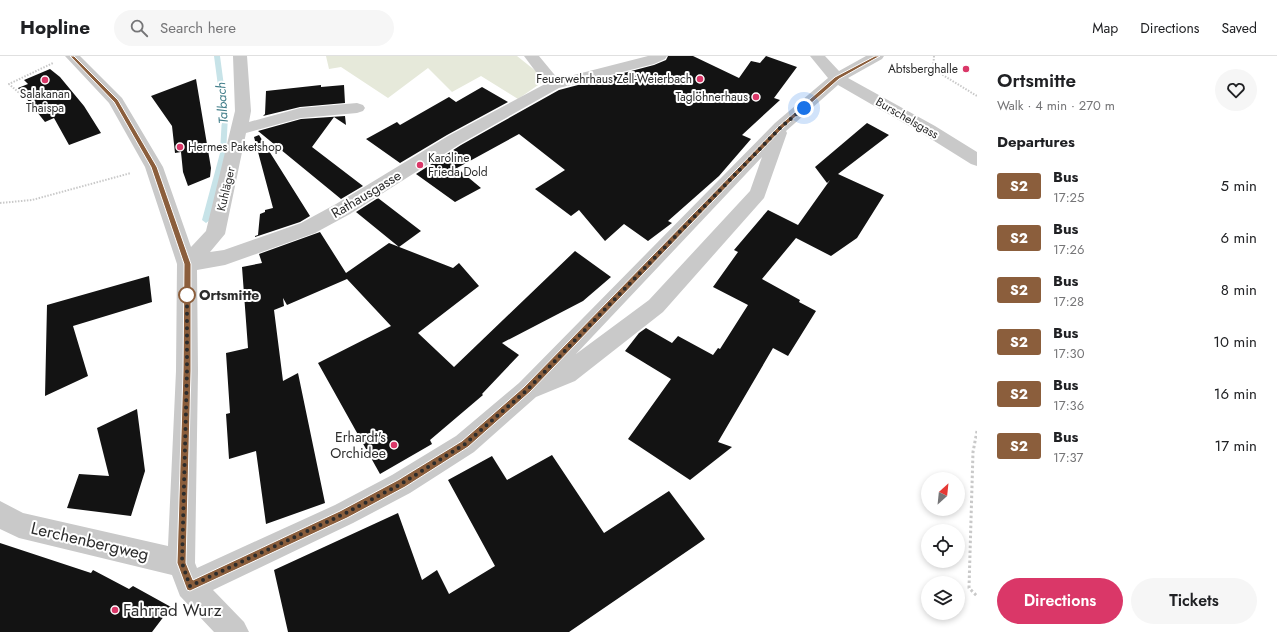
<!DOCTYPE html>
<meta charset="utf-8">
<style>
body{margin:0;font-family:Jost,sans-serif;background:#f6f6f6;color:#202124;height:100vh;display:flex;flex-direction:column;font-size:15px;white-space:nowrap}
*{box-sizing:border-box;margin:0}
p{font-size:13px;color:#757577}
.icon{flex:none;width:22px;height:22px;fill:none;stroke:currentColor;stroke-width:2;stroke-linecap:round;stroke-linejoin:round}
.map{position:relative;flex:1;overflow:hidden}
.sheet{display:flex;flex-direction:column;background:#fff;width:300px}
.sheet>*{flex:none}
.badge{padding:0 8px;border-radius:3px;font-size:14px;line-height:26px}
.needle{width:26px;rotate:27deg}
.tools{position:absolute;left:921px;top:416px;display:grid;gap:8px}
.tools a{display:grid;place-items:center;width:44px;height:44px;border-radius:50%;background:#fff;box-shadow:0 2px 6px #0003;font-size:20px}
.you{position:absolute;width:20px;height:20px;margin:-10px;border:3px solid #fff;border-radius:50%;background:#1a73e8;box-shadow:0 0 0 6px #1a73e833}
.map>.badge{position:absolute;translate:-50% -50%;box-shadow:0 0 0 2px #fff}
h2{padding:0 20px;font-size:15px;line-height:36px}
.round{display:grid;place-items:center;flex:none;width:42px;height:42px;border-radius:21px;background:#f6f6f6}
.headline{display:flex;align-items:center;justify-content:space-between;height:68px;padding:0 20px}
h1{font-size:19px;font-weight:600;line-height:30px}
.cta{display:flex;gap:8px;margin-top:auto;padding:8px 20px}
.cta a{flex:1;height:46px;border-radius:24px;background:#da3768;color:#fff;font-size:16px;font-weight:600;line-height:46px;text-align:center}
.cta a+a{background:#f6f6f6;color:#202124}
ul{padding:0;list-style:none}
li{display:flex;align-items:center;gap:12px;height:52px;padding:0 20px}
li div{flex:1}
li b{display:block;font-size:15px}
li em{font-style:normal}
li .badge{min-width:44px;font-weight:700;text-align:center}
header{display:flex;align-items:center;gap:24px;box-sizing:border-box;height:56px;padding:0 20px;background:#fff;border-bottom:1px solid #e0e0e0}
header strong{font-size:19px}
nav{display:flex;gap:22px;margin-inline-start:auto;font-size:14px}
.search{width:280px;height:36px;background:#f6f6f6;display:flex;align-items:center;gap:10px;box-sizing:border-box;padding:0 14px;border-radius:22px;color:#757577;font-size:15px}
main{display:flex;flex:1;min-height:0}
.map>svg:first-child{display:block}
.green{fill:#e6e9da}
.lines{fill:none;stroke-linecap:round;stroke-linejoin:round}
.stream{fill:#c7e3e8;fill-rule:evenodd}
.building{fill:#131313}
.path-far1{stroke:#c9c9c9;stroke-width:2;stroke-dasharray:1.5 1.5;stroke-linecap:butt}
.path{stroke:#c9c9c9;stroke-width:3;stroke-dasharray:2.5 2.5;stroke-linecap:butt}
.minor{fill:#c9c9c9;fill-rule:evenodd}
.line{fill:#8b5e3c;stroke:#fff}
.walk{stroke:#2c2c2c;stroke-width:4;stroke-dasharray:0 7.2}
.poi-dot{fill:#da3768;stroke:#fff;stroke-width:1.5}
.stop-dot{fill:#fff;stroke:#8b5e3c;stroke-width:2}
.labels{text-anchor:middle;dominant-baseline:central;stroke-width:4;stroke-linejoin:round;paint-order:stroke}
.far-poi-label{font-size:12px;fill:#2c2c2c;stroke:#fff;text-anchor:end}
.far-street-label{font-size:12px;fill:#2c2c2c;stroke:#fff}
.far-water-label{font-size:13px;font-style:italic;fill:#407d89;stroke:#fff}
.street-label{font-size:14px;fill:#2c2c2c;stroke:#fff}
.stop-label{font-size:14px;font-weight:bold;fill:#2c2c2c;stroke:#fff;text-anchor:start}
.poi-label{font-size:14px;fill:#2c2c2c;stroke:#fff;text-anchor:end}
.near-street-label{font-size:17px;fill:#2c2c2c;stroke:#fff}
.near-poi-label{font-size:17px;fill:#2c2c2c;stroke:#fff;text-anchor:start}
</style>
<header>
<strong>Hopline</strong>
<div class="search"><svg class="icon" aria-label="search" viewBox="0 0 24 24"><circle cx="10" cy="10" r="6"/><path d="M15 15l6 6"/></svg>Search here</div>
<nav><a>Map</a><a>Directions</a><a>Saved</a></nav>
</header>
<main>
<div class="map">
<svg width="977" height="576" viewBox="0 0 977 576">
<rect width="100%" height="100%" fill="#fff"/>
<path class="green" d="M 326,0 L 517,0 L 537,16 L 541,27 L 518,43 L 481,20 L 452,36 L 428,12 L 388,42 L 341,11 L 329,13 Z"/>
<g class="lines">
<path class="stream" d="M 214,0 L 220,0 L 228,60 L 226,97 L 210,164 L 206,167 L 202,164 L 220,97 L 222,60 Z"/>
</g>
<path class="building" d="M 668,0 L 693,0 L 739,22 L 751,5 L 760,7 L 766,0 L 797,11 L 774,42 L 780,44 L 742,79 L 751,83 L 719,120 L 668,165 L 672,167 L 648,185 L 624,168 L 605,185 L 579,154 L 571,160 L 535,133 L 565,114 L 519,78 L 457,112 L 481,132 L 455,146 L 416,118 L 461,89 L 559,34 L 654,9 L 666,4 Z
M 50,13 L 60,21 L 84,50 L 101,77 L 69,89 L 54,62 L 45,66 L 18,32 L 28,28 L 24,24 Z
M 196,23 L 211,112 L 210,121 L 188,130 L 183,116 L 181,96 L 175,97 L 172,70 L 151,40 Z
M 321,29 L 321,31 L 344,29 L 345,47 L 300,51 L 263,60 L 265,58 L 266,35 Z
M 482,31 L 508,46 L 447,79 L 400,107 L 366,83 L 397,66 L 400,69 L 449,41 L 456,46 Z
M 345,60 L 346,69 L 334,61 L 312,91 L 363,130 L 341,143 L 258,75 L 301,63 Z
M 867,67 L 889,79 L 838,118 L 884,139 L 857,182 L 831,200 L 796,182 L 762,223 L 800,244 L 799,246 L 816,255 L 788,300 L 773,292 L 718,386 L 732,391 L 690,424 L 628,383 L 671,323 L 625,295 L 639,277 L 646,272 L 672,287 L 678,280 L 713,299 L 718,292 L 720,293 L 748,249 L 713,231 L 738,196 L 734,194 L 768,154 L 798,169 L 830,124 L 827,127 L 815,111 Z
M 259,79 L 310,160 L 300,166 L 255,181 L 255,180 L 258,179 L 260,158 L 265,156 L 265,154 L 273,152 L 254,81 Z
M 378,142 L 421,175 L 399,191 L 356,156 Z
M 320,176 L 346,217 L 389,187 L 453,212 L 459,207 L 479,230 L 418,277 L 454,311 L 575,195 L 611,221 L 583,245 L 502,287 L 519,299 L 482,338 L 483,339 L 430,384 L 432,388 L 380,418 L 318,307 L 391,270 L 347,223 L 287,249 L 283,242 L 284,250 L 274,254 L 283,325 L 298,317 L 325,447 L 266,468 L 256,395 L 229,403 L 226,358 L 230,357 L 226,297 L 248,292 L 242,211 L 262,207 L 259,198 Z
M 149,220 L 152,246 L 73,270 L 88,320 L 45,340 L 47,249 Z
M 137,353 L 145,415 L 131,460 L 67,452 L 79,418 L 109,420 L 97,372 Z
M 552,399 L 604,477 L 669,435 L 705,483 L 569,576 L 288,576 L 274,514 L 398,457 L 422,524 L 437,514 L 449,538 L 495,510 L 448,424 L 492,400 L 507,424 Z
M 0,487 L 91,517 L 93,514 L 129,533 L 133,530 L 171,551 L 152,576 L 0,576 Z"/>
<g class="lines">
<path class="path-far1" d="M 934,0 L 933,13 L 977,40
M 895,13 L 959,15
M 39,37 L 26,43 L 9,28 L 53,7
M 0,147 L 32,144 L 131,117"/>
<path class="path" d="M 977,375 L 973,396 L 969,532 L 977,540"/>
<path class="minor" d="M 65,0 L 80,0 L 122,42 L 163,111 L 191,191 L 206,175 L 235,55 L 233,0 L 247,0 L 251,55 L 249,66 L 300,52 L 357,47 L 363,49 L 365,52 L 363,55 L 357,57 L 301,62 L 246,77 L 225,178 L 210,196 L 224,194 L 301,167 L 336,148 L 448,80 L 545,28 L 524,0 L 539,0 L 558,23 L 648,0 L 667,0 L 665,3 L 654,8 L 559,32 L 460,88 L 350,158 L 315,177 L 225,209 L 197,214 L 198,315 L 195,507 L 197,512 L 335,449 L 392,419 L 456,380 L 519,327 L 775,67 L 828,22 L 810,0 L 825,0 L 839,15 L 866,0 L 884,0 L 882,3 L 848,22 L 935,70 L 977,96 L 977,110 L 971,108 L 923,78 L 838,29 L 786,75 L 787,77 L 764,142 L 663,256 L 575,325 L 536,341 L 474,396 L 410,437 L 353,467 L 213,534 L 244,566 L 249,576 L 214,576 L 180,540 L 172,519 L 19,482 L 0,473 L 0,445 L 23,457 L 168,490 L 176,315 L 177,208 L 145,111 L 109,47 ZM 762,101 L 750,135 L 649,244 L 576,298 Z"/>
</g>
<path class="line" d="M 70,0 L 74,0 L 118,44 L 157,111 L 191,208 L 191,315 L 186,507 L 193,524 L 340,455 L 398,424 L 462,385 L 524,331 L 779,70 L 835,21 L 875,0 L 880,0 L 839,23 L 783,72 L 530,336 L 468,391 L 405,431 L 347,462 L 190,535 L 187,534 L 177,507 L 183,315 L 184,208 L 151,111 L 114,46 Z"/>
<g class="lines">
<path class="walk" d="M 187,239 L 187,234 L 187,315 L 182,507 L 190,530 L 344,458 L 401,428 L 465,388 L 527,334 L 781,71 L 804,52"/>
</g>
<g class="poi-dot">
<circle cx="966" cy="13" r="4"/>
<circle cx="700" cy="23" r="4"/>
<circle cx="45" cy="24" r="4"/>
<circle cx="756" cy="41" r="4"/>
<circle cx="180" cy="91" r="4"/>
<circle cx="420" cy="109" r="4"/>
<circle cx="394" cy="389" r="4"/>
<circle cx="115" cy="554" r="4"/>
</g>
<circle class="stop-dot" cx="187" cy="239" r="8"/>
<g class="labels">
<g class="far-poi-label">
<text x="958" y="13">Abtsberghalle</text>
<text x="692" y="23">Feuerwehrhaus Zell-Weierbach</text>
<text x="45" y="38" text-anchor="middle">Salakanan<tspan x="45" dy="14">Thaispa</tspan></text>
<text x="748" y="41">Taglöhnerhaus</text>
<text x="188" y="91" text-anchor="start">Hermes Paketshop</text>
<text x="428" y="102" text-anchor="start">Karoline<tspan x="428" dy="14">Frieda Dold</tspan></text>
</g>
<g class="far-street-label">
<text transform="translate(907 62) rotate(30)">Burschelsgass</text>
<text transform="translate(226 133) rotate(-77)">Kuhläger</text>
</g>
<g class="far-water-label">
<text transform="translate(222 47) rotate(-94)">Talbach</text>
</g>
<g class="street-label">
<text transform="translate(366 138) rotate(-31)">Rathausgasse</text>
</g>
<g class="stop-label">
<text x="199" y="239">Ortsmitte</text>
</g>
<g class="poi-label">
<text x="386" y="381">Erhardt's<tspan x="386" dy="16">Orchidee</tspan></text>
</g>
<g class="near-street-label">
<text transform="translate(90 485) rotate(13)">Lerchenbergweg</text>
</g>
<g class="near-poi-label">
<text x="123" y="554">Fahrrad Wurz</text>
</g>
</g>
</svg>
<div class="tools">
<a><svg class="needle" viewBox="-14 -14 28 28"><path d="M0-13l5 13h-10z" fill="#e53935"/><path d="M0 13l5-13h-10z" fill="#757577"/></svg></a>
<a><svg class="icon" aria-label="locate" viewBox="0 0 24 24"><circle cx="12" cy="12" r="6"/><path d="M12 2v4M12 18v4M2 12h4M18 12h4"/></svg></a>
<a><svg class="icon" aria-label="layers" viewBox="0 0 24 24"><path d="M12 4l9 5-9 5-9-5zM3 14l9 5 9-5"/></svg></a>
</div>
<div class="you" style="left:804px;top:52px"></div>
</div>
<section class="sheet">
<div class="headline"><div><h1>Ortsmitte</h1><p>Walk · 4 min · 270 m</p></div><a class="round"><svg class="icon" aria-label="heart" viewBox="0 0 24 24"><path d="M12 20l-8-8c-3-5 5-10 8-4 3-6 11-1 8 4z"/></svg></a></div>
<h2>Departures</h2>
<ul>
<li><span class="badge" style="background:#8b5e3c;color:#fff">S2</span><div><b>Bus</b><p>17:25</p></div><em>5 min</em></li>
<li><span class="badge" style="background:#8b5e3c;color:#fff">S2</span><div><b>Bus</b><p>17:26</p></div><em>6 min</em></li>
<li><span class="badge" style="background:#8b5e3c;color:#fff">S2</span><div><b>Bus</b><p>17:28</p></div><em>8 min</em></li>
<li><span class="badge" style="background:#8b5e3c;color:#fff">S2</span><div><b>Bus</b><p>17:30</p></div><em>10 min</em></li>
<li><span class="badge" style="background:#8b5e3c;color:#fff">S2</span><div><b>Bus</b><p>17:36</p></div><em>16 min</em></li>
<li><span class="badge" style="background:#8b5e3c;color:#fff">S2</span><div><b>Bus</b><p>17:37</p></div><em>17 min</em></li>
</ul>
<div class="cta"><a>Directions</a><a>Tickets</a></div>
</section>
</main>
